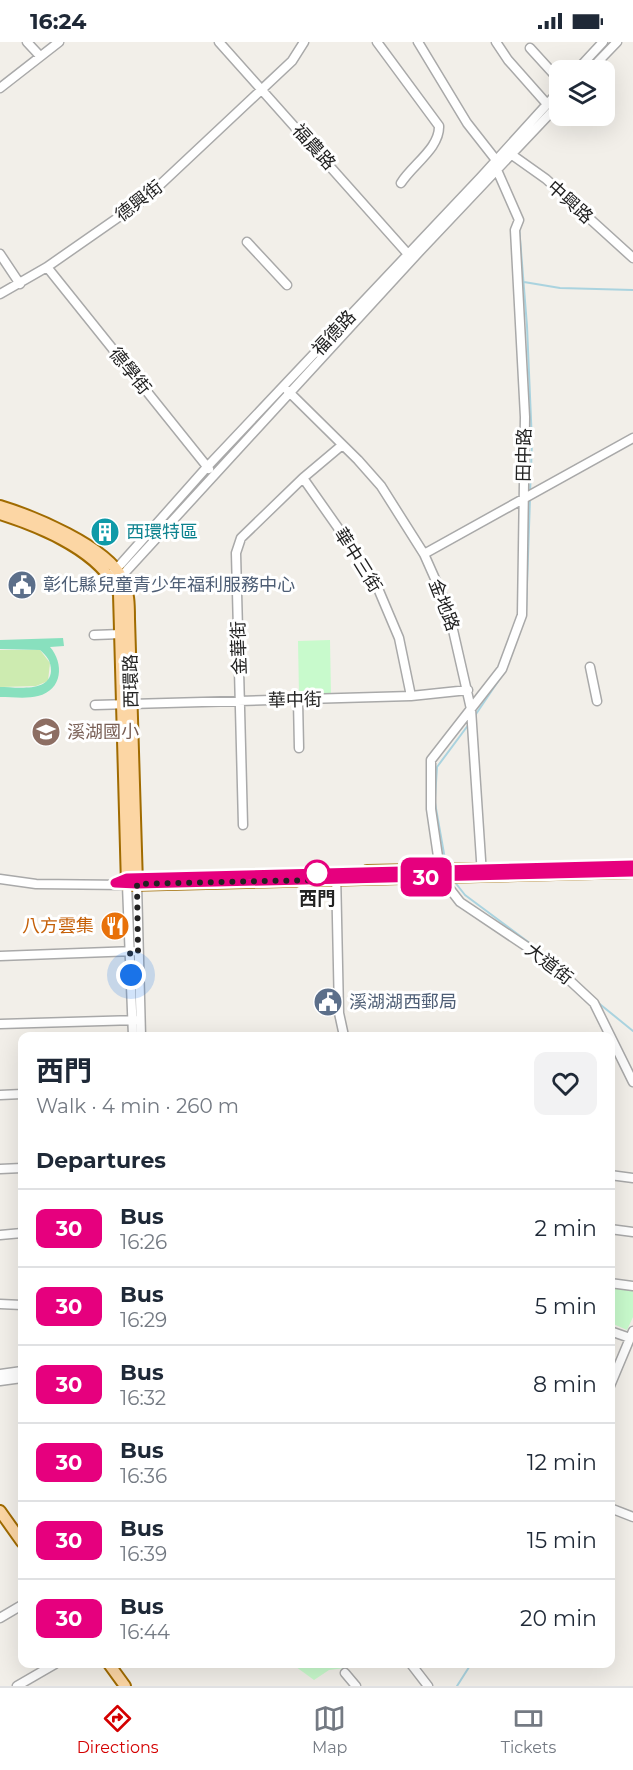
<!DOCTYPE html>
<meta charset="utf-8">
<style>
body{margin:0;font-family:Montserrat,"Noto Sans TC",sans-serif;background:#f2f2f3;color:#1f2937;height:100vh;display:flex;flex-direction:column;font-size:22px;white-space:nowrap}
*{box-sizing:border-box;margin:0}
p{font-size:20px;color:#747a83}
.icon{flex:none;width:33px;height:33px;fill:none;stroke:currentColor;stroke-width:2;stroke-linecap:round;stroke-linejoin:round}
.map{position:relative;flex:1;overflow:hidden}
.drawer{position:absolute;left:18px;top:990px;width:597px;height:636px;display:flex;flex-direction:column;background:#fff;border-radius:12px;box-shadow:0 6px 24px #0002}
.drawer>*{flex:none}
.badge{padding:0 12px;border-radius:9px;font-size:21px;line-height:39px}
.tools{position:absolute;left:549px;top:18px;display:grid;gap:12px}
.tools a{display:grid;place-items:center;width:66px;height:66px;border-radius:12px;background:#fff;box-shadow:0 6px 24px #0002;font-size:30px}
.you{position:absolute;width:30px;height:30px;margin:-15px;border:4px solid #fff;border-radius:50%;background:#1a73e8;box-shadow:0 0 0 9px #1a73e833}
.map>.badge{position:absolute;translate:-50% -50%;box-shadow:0 0 0 3px #fff}
h2{padding:0 18px;font-size:22px;line-height:54px}
.round{display:grid;place-items:center;flex:none;width:63px;height:63px;border-radius:12px;background:#f2f2f3}
.headline{display:flex;align-items:center;justify-content:space-between;height:102px;padding:0 18px}
h1{font-size:28px;font-weight:700;line-height:45px}
ul{padding:0;list-style:none}
li{display:flex;align-items:center;gap:18px;height:78px;padding:0 18px;border-top:2px solid #e0e1e3}
li div{flex:1}
li b{display:block;font-size:22px}
li em{font-style:normal}
li .badge{min-width:66px;font-weight:700;text-align:center}
.status{display:flex;justify-content:space-between;align-items:center;height:42px;padding:0 30px;background:#fff;direction:ltr}
.status svg{height:16px;fill:currentColor}
.tabs{display:flex;justify-content:space-around;align-items:center;height:84px;border-top:2px solid #e0e1e3;background:#fff;font-size:16px;color:#747a83}
.tabs a{display:grid;justify-items:center;gap:3px}
.tabs .active{color:#d40000}
.map>svg:first-child{display:block}
.grass{fill:#cdebb0}
.park{fill:#c8facc}
.pitch{fill:#88e0be}
.lines{fill:none;stroke-linecap:round;stroke-linejoin:round}
.stream{stroke:#aad3df;stroke-width:2}
.minor-casing{stroke:#a9a9a9;stroke-width:11}
.major-casing{stroke:#a06b00;stroke-width:14}
.minor{stroke:#fff;stroke-width:8}
.major{stroke:#fcd6a4;stroke-width:10}
.line-casing{stroke:#fff;stroke-width:14}
.line{stroke:#e6007e;stroke-width:9}
.walk{stroke:#222;stroke-width:6;stroke-dasharray:0 10.8}
.stop-dot{fill:#fff;stroke:#e6007e;stroke-width:3}
.labels{text-anchor:middle;dominant-baseline:central;stroke-width:6;stroke-linejoin:round;paint-order:stroke}
.street-label{font-size:18px;fill:#222;stroke:#fff}
.culture-label{font-size:18px;fill:#0d838f;stroke:#fff;text-anchor:start}
.service-label{font-size:18px;fill:#4e5e75;stroke:#fff;text-anchor:start}
.education-label{font-size:18px;fill:#785e54;stroke:#fff;text-anchor:start}
.stop-label{font-size:18px;font-weight:bold;fill:#222;stroke:#fff}
.food-label{font-size:18px;fill:#c56008;stroke:#fff;text-anchor:end}
</style>
<div class="status"><b>16:24</b><svg viewBox="0 0 49 12"><path d="M0 12V9h3v3zM5 12V6h3v6zM10 12V3h3v9zM15 12V0h3v12zM26 1h20v11H26zM47 4h2v5h-2z"/></svg></div>
<div class="map">
<svg width="633" height="1644" viewBox="0 0 633 1644">
<rect width="100%" height="100%" fill="#f2efe9"/>
<path class="grass" d="M 0,608 L 40,608 L 50,621 L 48,639 L 36,644 L 0,645 Z"/>
<path class="park" d="M 330,598 L 331,653 L 299,653 L 298,599 Z
M 610,1243 L 633,1246 L 633,1275 L 627,1288 L 611,1281 Z
M 292,1622 L 350,1622 L 345,1626 L 329,1628 L 314,1638 Z"/>
<path class="pitch" d="M 63,596 L 64,604 L 50,605 C 64,621 63,648 38,654 C 27,657 12,655 0,655 L 0,645 C 15,645 50,651 51,629 C 51,619 47,614 40,608 L 0,607 L 0,598 Z"/>
<g class="lines">
<path class="stream" d="M 519,184 L 527,284 L 532,401 L 530,451
M 524,240 L 560,246 L 633,248
M 526,571 L 530,457
M 474,675 L 503,632
M 435,756 L 437,725 L 469,682
M 435,761 L 446,823
M 454,839 L 465,853 L 543,911
M 596,959 L 633,989
M 457,1644 L 471,1622"/>
<g class="minor-casing">
<path id="minor" d="M 27,0 L 40,14
M 219,0 L 407,211
M 377,0 L 439,84 C 440,106 412,123 401,141
M 418,0 L 467,81 L 496,118 L 497,128 L 519,178 L 515,188 L 525,375 L 522,573 L 502,627 L 431,718 L 431,767 L 441,835 L 446,842 L 460,860 L 551,921 L 594,961 L 633,1040
M 496,0 L 508,18 L 547,62
M 530,6 L 560,39
M 577,28 L 603,0
M 590,28 L 617,0
M 0,46 L 59,0
M 508,110 L 546,137 L 633,216
M 247,200 L 287,243
M 0,212 L 20,242
M 47,225 L 209,427
M 0,252 L 47,225 L 146,156 L 292,19 L 304,0
M 287,348 L 358,418 L 381,444 L 424,512 L 448,566 L 471,667 L 482,833
M 341,404 L 303,436 L 374,537 L 399,596 L 411,654
M 424,512 L 633,396
M 112,532 L 207,425 L 481,135 L 560,48
M 119,537 L 419,210 L 560,61
M 94,593 L 121,592
M 590,625 L 597,659
M 298,658 L 299,706
M 95,663 L 411,654 L 468,648
M 243,783 L 236,511 L 241,496 L 303,436
M 336,830 L 339,971 L 344,994
M 0,837 L 36,842 L 127,843 L 133,994
M 137,842 L 141,994
M 0,914 L 135,909
M 0,982 L 137,978
M 0,1053 L 22,1052
M 0,1127 L 22,1126
M 610,1133 L 633,1136
M 610,1187 L 633,1190
M 0,1193 L 22,1191
M 610,1241 L 633,1244
M 0,1262 L 22,1263
M 610,1289 L 630,1296
M 0,1332 L 22,1329
M 0,1339 L 22,1336
M 610,1344 L 633,1289
M 610,1466 L 633,1475
M 0,1576 L 22,1563
M 411,1622 L 428,1644
M 345,1631 L 356,1644
M 17,1644 L 55,1622"/>
</g>
<g class="major-casing">
<path id="major" d="M 0,464 C 33,474 106,504 122,536 C 129,549 129,563 129,577 L 137,842
M 0,472 C 41,485 102,510 119,552 L 127,843 L 633,830
M 367,829 L 478,827
M 0,1469 L 22,1500
M 109,1622 L 125,1644"/>
</g>
<use href="#minor" class="minor"/>
<use href="#major" class="major"/>
</g>
<g class="lines">
<g class="line-casing">
<path id="line" d="M 633,823 L 127,836 L 115,841 L 137,842 L 633,830"/>
</g>
<use href="#line" class="line"/>
<path class="walk" d="M 131,933 L 130,909 L 138,909 L 137,842 L 314,838 L 317,831"/>
</g>
<defs>
<g id="building-disc" transform="scale(1.5)"><circle r="9.5" fill="#0f9aa8" stroke="#fff"/><path d="M-4-6H4V6H1V3H-1V6H-4ZM-2.5-4.3h1.7v1.8h-1.7ZM.8-4.3h1.7v1.8H.8ZM-2.5-1h1.7V.8h-1.7ZM.8-1h1.7V.8H.8Z" fill="#fff"/></g>
<g id="civic-disc" transform="scale(1.5)"><circle r="9.5" fill="#5c6f8a" stroke="#fff"/><path d="M-.6-6.5H3V-4.5H.6V-3L4-1V1h2V6H-6V1h2V-1L-.6-3ZM-1.2 2.5V6h2.4V2.5Z" fill="#fff"/></g>
<g id="school-disc" transform="scale(1.5)"><circle r="9.5" fill="#8d6e63" stroke="#fff"/><path d="M0-5L7-2L0 1L-7-2ZM-4 1L0 2.5L4 1V4Q0 6-4 4Z" fill="#fff"/></g>
<g id="restaurant-disc" transform="scale(1.5)"><circle r="9.5" fill="#e8710a" stroke="#fff"/><path d="M-5-6h1v4h1v-4h1v4h1v-4h1v5L-1.5 .5V6h-2V.5L-5-1ZM5-6V6H3V1.5H1.5Q1.5-4 5-6Z" fill="#fff"/></g>
</defs>
<g fill-rule="evenodd">
<use href="#building-disc" x="105" y="490"/>
<use href="#civic-disc" x="22" y="543"/>
<use href="#school-disc" x="46" y="690"/>
<use href="#restaurant-disc" x="115" y="884"/>
<use href="#civic-disc" x="328" y="960"/>
</g>
<circle class="stop-dot" cx="317" cy="831" r="12"/>
<g class="labels">
<g class="street-label">
<text transform="translate(314 105) rotate(48)">福農路</text>
<text transform="translate(139 159) rotate(-38)">德興街</text>
<text transform="translate(570 160) rotate(42)">中興路</text>
<text transform="translate(334 291) rotate(-47)">福德路</text>
<text transform="translate(130 329) rotate(51)">德學街</text>
<text transform="translate(524 413) rotate(-89)">田中路</text>
<text transform="translate(358 518) rotate(58)">華中三街</text>
<text transform="translate(444 563) rotate(69)">金地路</text>
<text transform="translate(239 606) rotate(-92)">金華街</text>
<text transform="translate(131 639) rotate(-91)">西環路</text>
<text transform="translate(295 658) rotate(-1)">華中街</text>
<text transform="translate(549 922) rotate(38)">大道街</text>
</g>
<g class="culture-label">
<text x="126" y="490">西環特區</text>
</g>
<g class="service-label">
<text x="43" y="543">彰化縣兒童青少年福利服務中心</text>
<text x="349" y="960">溪湖湖西郵局</text>
</g>
<g class="education-label">
<text x="67" y="690">溪湖國小</text>
</g>
<g class="stop-label">
<text x="317" y="857">西門</text>
</g>
<g class="food-label">
<text x="94" y="884">八方雲集</text>
</g>
</g>
</svg>
<div class="tools">
<a><svg class="icon" aria-label="layers" viewBox="0 0 24 24"><path d="M12 4l9 5-9 5-9-5zM3 14l9 5 9-5"/></svg></a>
</div>
<div class="you" style="left:131px;top:933px"></div>
<b class="badge" style="left:426px;top:835px;background:#e6007e;color:#fff">30</b>
<section class="drawer">
<div class="headline"><div><h1>西門</h1><p>Walk · 4 min · 260 m</p></div><a class="round"><svg class="icon" aria-label="heart" viewBox="0 0 24 24"><path d="M12 20l-8-8c-3-5 5-10 8-4 3-6 11-1 8 4z"/></svg></a></div>
<h2>Departures</h2>
<ul>
<li><span class="badge" style="background:#e6007e;color:#fff">30</span><div><b>Bus</b><p>16:26</p></div><em>2 min</em></li>
<li><span class="badge" style="background:#e6007e;color:#fff">30</span><div><b>Bus</b><p>16:29</p></div><em>5 min</em></li>
<li><span class="badge" style="background:#e6007e;color:#fff">30</span><div><b>Bus</b><p>16:32</p></div><em>8 min</em></li>
<li><span class="badge" style="background:#e6007e;color:#fff">30</span><div><b>Bus</b><p>16:36</p></div><em>12 min</em></li>
<li><span class="badge" style="background:#e6007e;color:#fff">30</span><div><b>Bus</b><p>16:39</p></div><em>15 min</em></li>
<li><span class="badge" style="background:#e6007e;color:#fff">30</span><div><b>Bus</b><p>16:44</p></div><em>20 min</em></li>
</ul>
</section>
</div>
<nav class="tabs">
<a class="active"><svg class="icon" aria-label="directions" viewBox="0 0 24 24"><path d="M12 3l9 9-9 9-9-9zM9 14v-3h6M13 9l2 2-2 2"/></svg>Directions</a>
<a><svg class="icon" aria-label="map" viewBox="0 0 24 24"><path d="M3 6l6-2 6 2 6-2v14l-6 2-6-2-6 2zM9 4v14M15 6v14"/></svg>Map</a>
<a><svg class="icon" aria-label="tickets" viewBox="0 0 24 24"><path d="M3 7h18v10H3zM15 7v10"/></svg>Tickets</a>
</nav>
